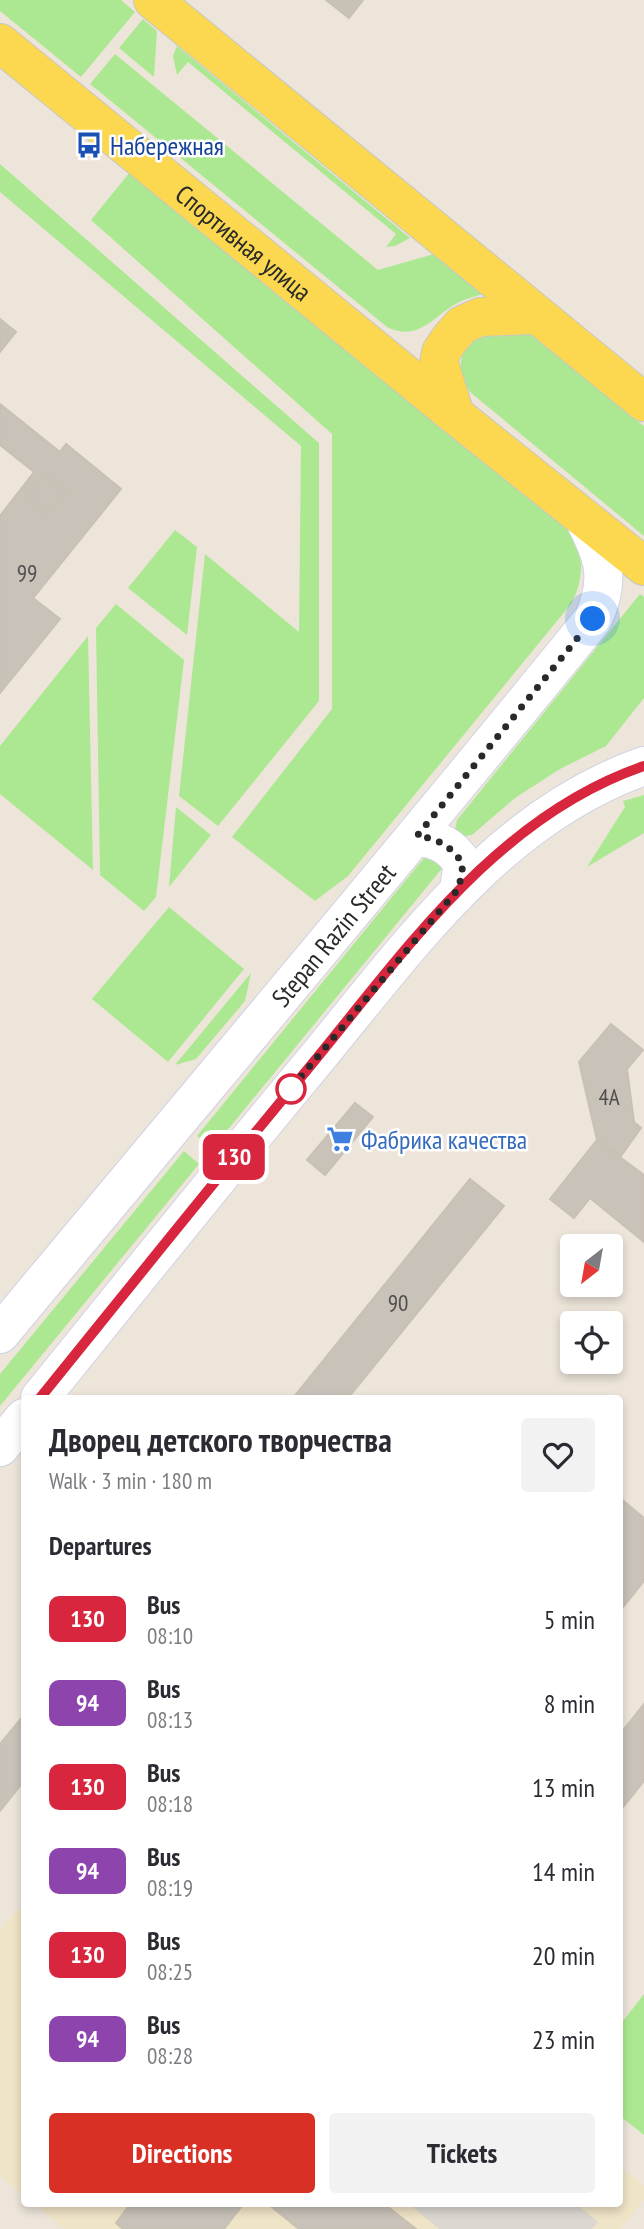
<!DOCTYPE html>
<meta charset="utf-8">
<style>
body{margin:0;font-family:"PT Sans Narrow",sans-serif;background:#f2f2f3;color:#2b2b33;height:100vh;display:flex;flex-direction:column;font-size:26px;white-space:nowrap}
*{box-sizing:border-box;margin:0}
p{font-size:23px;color:#7c7c81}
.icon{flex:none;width:38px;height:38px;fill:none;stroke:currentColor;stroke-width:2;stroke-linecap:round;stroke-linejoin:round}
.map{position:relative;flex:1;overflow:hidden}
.side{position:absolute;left:21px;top:1395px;width:602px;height:812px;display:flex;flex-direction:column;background:#fff;border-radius:7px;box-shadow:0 4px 10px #0003}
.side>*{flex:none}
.badge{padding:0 14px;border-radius:10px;font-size:24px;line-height:46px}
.needle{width:46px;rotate:211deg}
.fabs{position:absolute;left:560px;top:1234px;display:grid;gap:14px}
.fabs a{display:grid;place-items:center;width:63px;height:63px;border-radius:7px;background:#fff;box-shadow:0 4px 10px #0003;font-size:35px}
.you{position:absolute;width:35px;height:35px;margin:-18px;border:5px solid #fff;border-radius:50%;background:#1a73e8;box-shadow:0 0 0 10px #1a73e833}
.map>.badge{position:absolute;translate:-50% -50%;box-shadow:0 0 0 4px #fff}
h2{padding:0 28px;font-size:26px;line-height:63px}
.round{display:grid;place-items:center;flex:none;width:74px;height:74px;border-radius:7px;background:#f2f2f3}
.summary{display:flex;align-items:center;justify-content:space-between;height:119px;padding:0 28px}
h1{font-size:33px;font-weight:600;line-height:52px}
.button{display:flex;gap:14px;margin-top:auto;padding:14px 28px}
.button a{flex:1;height:80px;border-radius:7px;background:#d93025;color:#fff;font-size:28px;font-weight:600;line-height:80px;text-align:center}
.button a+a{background:#f2f2f3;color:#2b2b33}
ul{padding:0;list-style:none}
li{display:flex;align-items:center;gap:21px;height:84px;padding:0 28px}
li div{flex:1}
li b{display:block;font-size:26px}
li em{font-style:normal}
li .badge{min-width:77px;font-weight:700;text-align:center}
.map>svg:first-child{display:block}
.education{fill:#f0e4c7}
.green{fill:#ace891}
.plaza{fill:#dcd8d1}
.building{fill:#c8c2b9;stroke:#c8c1b3;stroke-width:2}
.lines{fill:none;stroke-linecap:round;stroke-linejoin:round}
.secondary-casing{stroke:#cfd2e3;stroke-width:40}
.primary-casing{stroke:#c7c7c7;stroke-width:40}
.secondary{stroke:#fff;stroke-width:38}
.primary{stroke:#fbd850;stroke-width:38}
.line-casing{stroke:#fff;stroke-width:16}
.line{stroke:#d7263d;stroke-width:10}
.walk{stroke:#292929;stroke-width:7;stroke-dasharray:0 12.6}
.stop-dot{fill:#fff;stroke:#d7263d;stroke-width:3.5}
.labels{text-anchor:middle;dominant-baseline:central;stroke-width:5;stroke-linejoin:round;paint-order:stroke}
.number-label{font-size:23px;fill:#514f4d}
.transit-label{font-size:26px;fill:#164399;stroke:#fff;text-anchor:start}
.street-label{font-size:26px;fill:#292929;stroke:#fff}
.shop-label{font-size:26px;fill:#366cbe;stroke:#fff;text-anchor:start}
</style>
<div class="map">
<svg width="644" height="2229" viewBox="0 0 644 2229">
<rect width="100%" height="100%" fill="#ede5da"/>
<path class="education" d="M 24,1902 L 24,2196 L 0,2176 L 0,1931 Z
M 620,2166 L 644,2186 L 644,2200 L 620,2229 L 65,2229 L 33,2203 L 620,2203 Z"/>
<path class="green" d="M 0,0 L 121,0 L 135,12 L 81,77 L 0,11 Z
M 143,19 L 157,31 L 154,77 L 119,48 Z
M 177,46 L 410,238 L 395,246 L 386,247 L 396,234 L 188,62 L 177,75 L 173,56 Z
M 115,54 L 378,270 L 434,254 L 483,294 C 472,297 462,300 452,306 C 430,321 416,341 387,327 L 90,84 Z
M 0,164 L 319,443 L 319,701 L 218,826 L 179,796 L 205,554 L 299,632 L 301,446 L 0,192 Z
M 130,172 L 567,529 C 586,551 584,580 571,604 L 348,876 L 315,901 L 232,837 L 332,709 L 332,434 L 91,220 Z
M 513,324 L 535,336 L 644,426 L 644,536 L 470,392 C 456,370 459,357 472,335 Z
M 175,530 L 197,547 L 187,635 L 128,588 Z
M 640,594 L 644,597 L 644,698 L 606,746 L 560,769 L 515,798 L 472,835 L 464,836 L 455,829 L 457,820 Z
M 116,604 L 184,660 L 156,897 L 144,911 L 100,875 L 96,628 Z
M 88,636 L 93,870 L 0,794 L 0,746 Z
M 644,795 L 644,833 L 587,867 L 625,807 L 623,801 Z
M 176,807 L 211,835 L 169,887 Z
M 428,853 L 444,866 L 212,1149 L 197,1136 Z
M 169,907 L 244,969 L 168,1062 L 92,999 Z
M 251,973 L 245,1001 L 196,1059 L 175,1065 Z
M 184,1151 L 199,1164 L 0,1406 L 0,1374 Z
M 644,1994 L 644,2135 L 620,2116 L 620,2025 Z"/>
<path class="plaza" d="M 408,2203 L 575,2203 L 598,2222 L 592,2229 L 439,2229 Z"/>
<path class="building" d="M 326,0 L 363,0 L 349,18 Z
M 0,319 L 16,332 L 0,352 Z
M 0,404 L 60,452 L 66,444 L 121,489 L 33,598 L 60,619 L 0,693 L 0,516 L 34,472 L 0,445 Z
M 45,475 L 66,492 L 48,514 L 27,498 Z
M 611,1024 L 643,1050 L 627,1069 L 634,1122 L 641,1128 L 621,1156 L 597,1140 L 579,1062 Z
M 355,1103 L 373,1117 L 325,1175 L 307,1160 Z
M 597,1140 L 644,1175 L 644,1242 L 590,1198 L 574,1218 L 550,1199 Z
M 470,1179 L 504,1206 L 348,1398 L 293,1398 Z
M 620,1498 L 644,1518 L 644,1581 L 620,1611 Z
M 644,1704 L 644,1781 L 620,1811 L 620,1734 Z
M 24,1715 L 24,1781 L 0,1811 L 0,1744 Z
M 131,2203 L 244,2203 L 224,2229 L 123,2229 L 116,2223 Z
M 267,2203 L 383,2203 L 416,2229 L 299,2229 Z"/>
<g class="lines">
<g class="secondary-casing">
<g id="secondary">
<path d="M 417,837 C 438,838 452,847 463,864 L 459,888"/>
<path id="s1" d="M 0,1334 C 198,1095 398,860 593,619 C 612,578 603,555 583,517"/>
<path d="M 40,1398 C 129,1288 217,1178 307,1070 C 404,954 495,818 644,766"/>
<path d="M 0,1447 L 24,1418"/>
</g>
</g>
<g class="primary-casing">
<g id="primary">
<path d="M 153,0 L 644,402"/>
<path id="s2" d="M 0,43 L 455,415"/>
<path d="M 533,315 L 480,317 L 462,325 L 449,340 L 441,352 L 439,363 L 455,415 L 644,566"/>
</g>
</g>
<use href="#secondary" class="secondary"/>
<use href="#primary" class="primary"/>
</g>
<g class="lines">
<g class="line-casing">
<path id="line" d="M 40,1398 C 129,1288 217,1178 307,1070 C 403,954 495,817 644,766"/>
</g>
<use href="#line" class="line"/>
<path class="walk" d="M 291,1089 L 288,1092 L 459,888 L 463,864 C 452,847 438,838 417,836 L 593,619"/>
</g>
<defs>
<g id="bus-bare" transform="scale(2.1)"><path d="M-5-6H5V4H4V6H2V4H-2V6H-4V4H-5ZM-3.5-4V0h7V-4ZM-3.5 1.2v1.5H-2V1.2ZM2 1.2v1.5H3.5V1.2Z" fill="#1a4fb4" stroke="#fff" stroke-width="2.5" paint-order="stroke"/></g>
<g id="supermarket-bare" transform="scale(2.1)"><path d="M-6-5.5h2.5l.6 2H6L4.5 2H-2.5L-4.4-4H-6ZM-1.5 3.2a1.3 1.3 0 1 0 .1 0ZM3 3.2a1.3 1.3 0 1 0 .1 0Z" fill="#3f7fe0" stroke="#fff" stroke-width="2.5" paint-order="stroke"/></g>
</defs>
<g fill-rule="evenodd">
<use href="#bus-bare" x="89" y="145"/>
<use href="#supermarket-bare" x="340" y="1139"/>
</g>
<circle class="stop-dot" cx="291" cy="1089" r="14"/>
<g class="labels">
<g class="number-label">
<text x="27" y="572">99</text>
<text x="609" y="1096">4А</text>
<text x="398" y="1302">90</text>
</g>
<g class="transit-label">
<text x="110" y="145">Набережная</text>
</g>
<g class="street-label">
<text stroke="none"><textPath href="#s2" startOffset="315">Спортивная улица</textPath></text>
<text stroke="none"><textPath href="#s1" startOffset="520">Stepan Razin Street</textPath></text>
</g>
<g class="shop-label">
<text x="361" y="1139">Фабрика качества</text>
</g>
</g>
</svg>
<div class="fabs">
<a><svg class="needle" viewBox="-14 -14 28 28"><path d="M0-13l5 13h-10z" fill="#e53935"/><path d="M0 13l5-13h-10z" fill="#7c7c81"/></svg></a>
<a><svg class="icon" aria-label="locate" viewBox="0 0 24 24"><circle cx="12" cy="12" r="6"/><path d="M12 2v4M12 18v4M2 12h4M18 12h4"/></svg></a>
</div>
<div class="you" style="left:593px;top:619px"></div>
<b class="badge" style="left:234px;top:1157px;background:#d7263d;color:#fff">130</b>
<section class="side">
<div class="summary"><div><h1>Дворец детского творчества</h1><p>Walk · 3 min · 180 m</p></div><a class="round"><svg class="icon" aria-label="heart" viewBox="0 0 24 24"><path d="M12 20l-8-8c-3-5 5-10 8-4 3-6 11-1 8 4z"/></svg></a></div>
<h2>Departures</h2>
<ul>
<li><span class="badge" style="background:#d7263d;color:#fff">130</span><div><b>Bus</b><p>08:10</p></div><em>5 min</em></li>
<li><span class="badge" style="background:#8e44ad;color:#fff">94</span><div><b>Bus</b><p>08:13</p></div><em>8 min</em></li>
<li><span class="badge" style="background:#d7263d;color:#fff">130</span><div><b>Bus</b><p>08:18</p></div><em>13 min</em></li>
<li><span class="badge" style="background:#8e44ad;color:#fff">94</span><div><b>Bus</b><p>08:19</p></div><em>14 min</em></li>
<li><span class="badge" style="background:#d7263d;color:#fff">130</span><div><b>Bus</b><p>08:25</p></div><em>20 min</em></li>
<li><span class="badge" style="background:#8e44ad;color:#fff">94</span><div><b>Bus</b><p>08:28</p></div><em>23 min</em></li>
</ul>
<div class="button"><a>Directions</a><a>Tickets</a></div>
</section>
</div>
